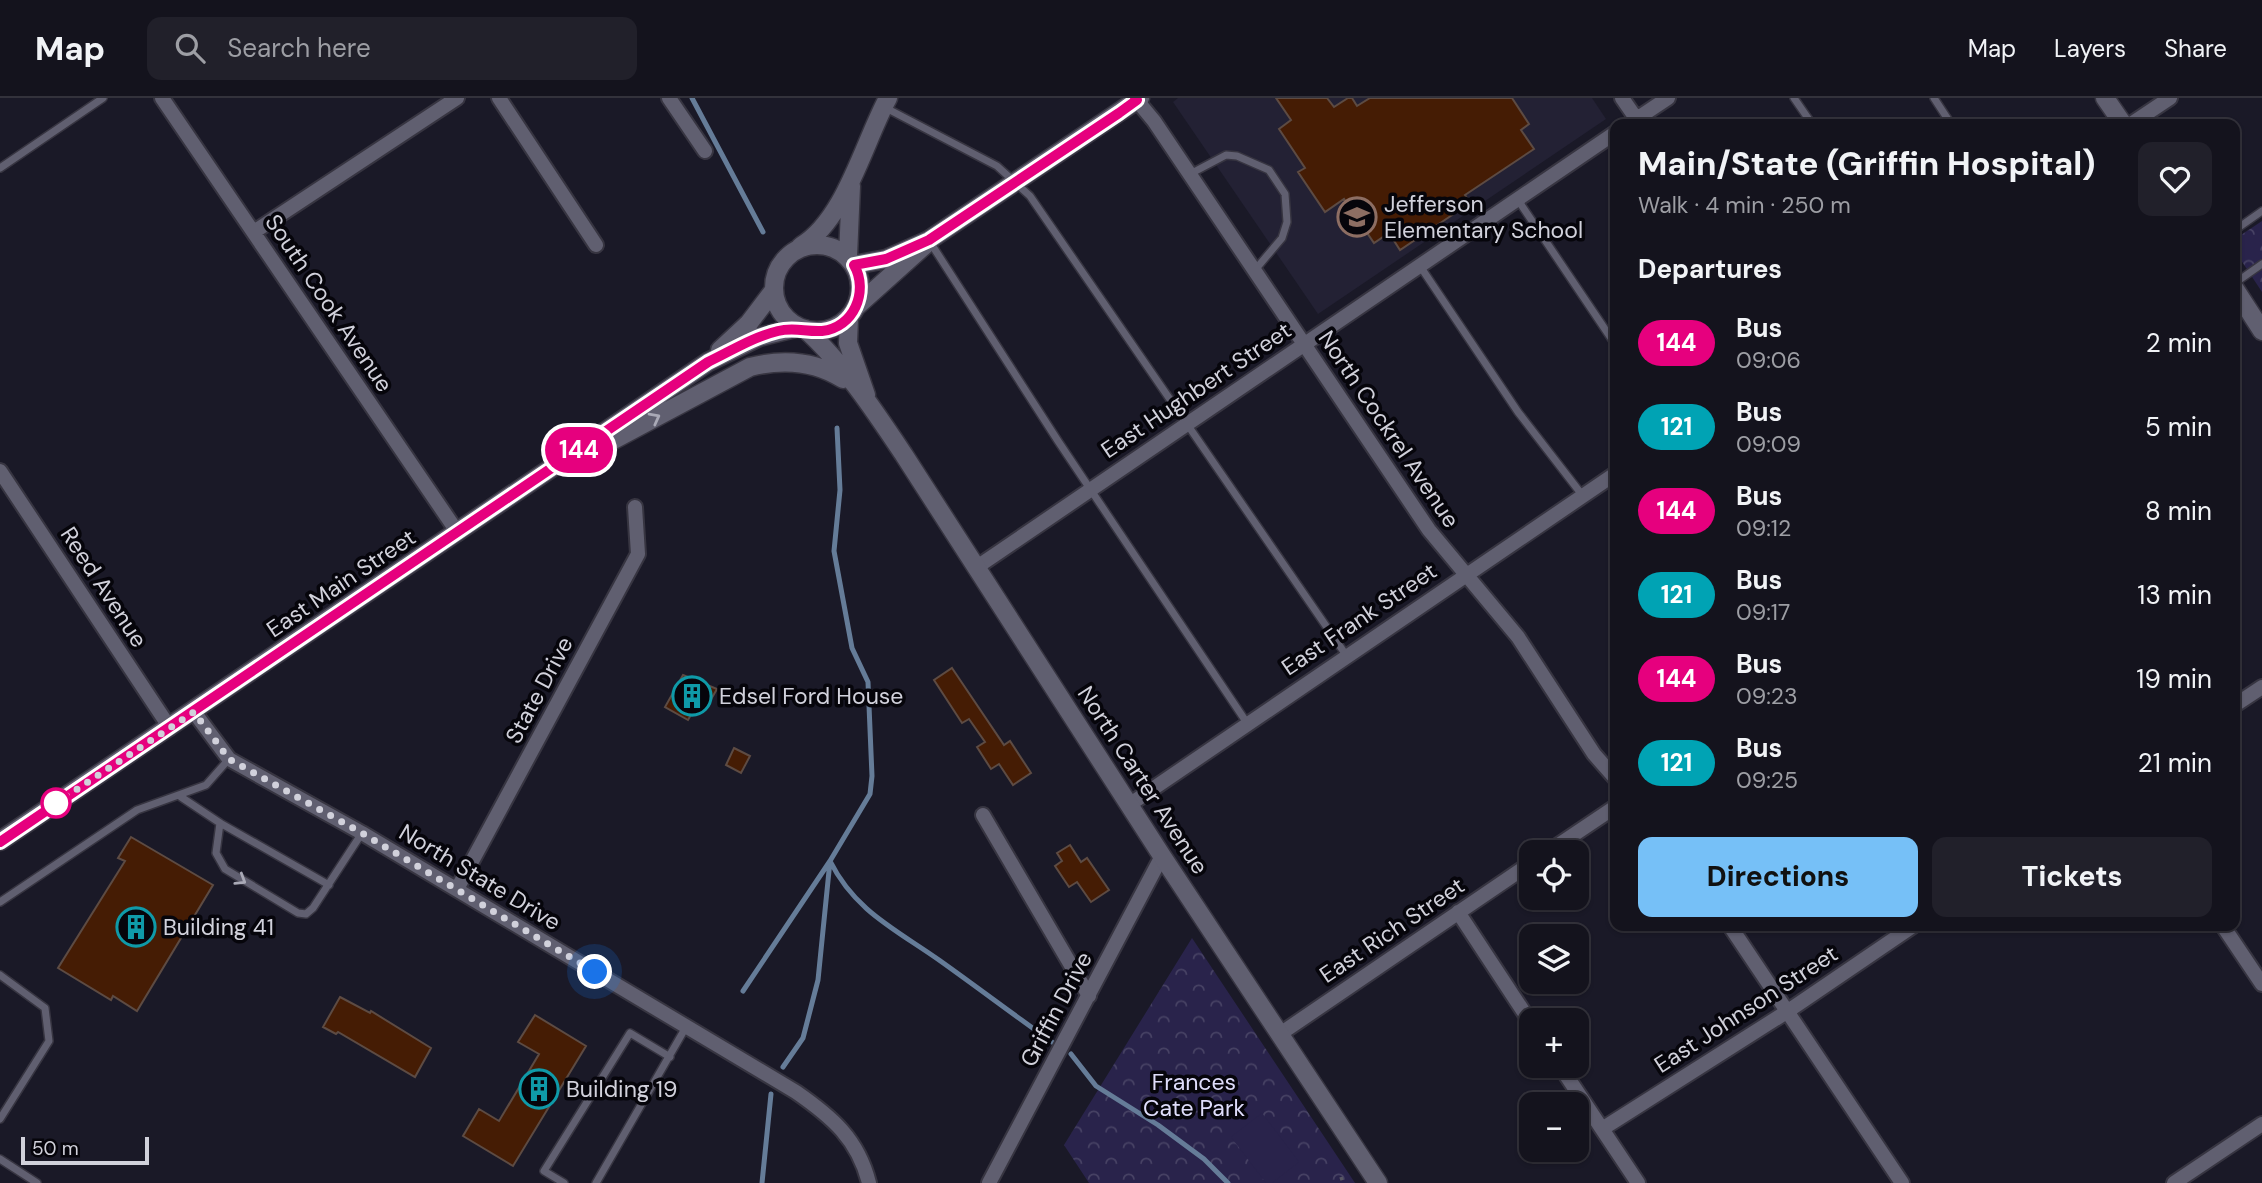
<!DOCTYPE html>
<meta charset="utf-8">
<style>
body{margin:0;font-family:"DM Sans",sans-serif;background:#21202a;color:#f1f3f6;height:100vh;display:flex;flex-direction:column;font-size:26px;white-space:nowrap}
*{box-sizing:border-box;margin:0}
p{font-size:23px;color:#9d9ea4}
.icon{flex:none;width:38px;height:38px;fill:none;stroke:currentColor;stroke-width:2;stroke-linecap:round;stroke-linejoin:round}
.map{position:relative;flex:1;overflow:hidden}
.sheet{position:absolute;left:1610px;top:21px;width:630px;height:812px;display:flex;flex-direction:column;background:#14131d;border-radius:14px;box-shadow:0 2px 5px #0004,0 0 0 2px #33323b}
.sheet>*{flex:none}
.badge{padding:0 14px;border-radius:23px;font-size:24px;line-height:46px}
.buttons{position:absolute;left:1519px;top:742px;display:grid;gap:14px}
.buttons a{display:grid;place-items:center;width:70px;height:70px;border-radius:14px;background:#14131d;box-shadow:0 2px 5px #0004,0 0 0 2px #33323b;font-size:35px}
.scale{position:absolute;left:21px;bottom:18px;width:128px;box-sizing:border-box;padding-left:7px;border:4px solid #d1d1db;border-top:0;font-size:19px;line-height:24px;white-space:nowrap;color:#d1d1db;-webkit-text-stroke:5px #06050b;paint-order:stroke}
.you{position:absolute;width:35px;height:35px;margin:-18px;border:5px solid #fff;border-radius:50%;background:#1a73e8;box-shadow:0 0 0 10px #1a73e833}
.map>.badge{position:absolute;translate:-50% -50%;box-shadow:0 0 0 4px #fff}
h2{padding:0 28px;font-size:26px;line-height:63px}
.round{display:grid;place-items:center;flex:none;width:74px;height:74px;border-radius:14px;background:#21202a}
.headline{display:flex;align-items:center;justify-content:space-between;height:119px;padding:0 28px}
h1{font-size:33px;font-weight:800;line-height:52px}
.action{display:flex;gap:14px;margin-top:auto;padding:14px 28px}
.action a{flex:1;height:80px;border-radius:14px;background:#76c0f7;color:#111;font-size:28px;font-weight:800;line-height:80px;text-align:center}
.action a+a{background:#21202a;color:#f1f3f6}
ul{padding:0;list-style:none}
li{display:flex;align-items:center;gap:21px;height:84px;padding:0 28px}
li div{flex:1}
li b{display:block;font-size:26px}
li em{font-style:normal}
li .badge{min-width:77px;font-weight:700;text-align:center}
header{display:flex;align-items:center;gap:42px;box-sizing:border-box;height:98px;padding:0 35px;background:#14131d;border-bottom:2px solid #33323b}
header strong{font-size:33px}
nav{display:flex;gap:38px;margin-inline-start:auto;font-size:24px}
.search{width:490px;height:63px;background:#21202a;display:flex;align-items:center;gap:18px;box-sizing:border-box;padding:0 24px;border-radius:14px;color:#9d9ea4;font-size:26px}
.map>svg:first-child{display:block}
.built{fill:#232134}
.park{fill:url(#park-crowns)}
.pitch{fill:#29234b}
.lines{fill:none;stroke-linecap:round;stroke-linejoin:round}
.stream{stroke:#657c98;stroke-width:5}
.building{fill:#451c04;stroke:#5d4b43;stroke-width:2}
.lane-casing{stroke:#373541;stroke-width:10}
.street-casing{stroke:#373541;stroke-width:18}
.secondary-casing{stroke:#373541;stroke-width:21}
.path{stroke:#585764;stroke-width:3.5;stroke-dasharray:3.5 5;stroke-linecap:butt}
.lane{stroke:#605f70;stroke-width:7}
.street{stroke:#605f70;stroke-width:14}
.secondary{stroke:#605f70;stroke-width:18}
.oneway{stroke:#a9a9b6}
.line-casing{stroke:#fff;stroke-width:16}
.line{stroke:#e6007e;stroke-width:10}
.walk{stroke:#d1d1db;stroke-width:7;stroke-dasharray:0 12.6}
.stop-dot{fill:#fff;stroke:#e6007e;stroke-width:3.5}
.labels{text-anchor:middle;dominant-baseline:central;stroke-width:7;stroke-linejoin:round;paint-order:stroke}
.poi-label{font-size:23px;fill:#d1d1db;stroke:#06050b;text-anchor:start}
.street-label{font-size:23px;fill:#d1d1db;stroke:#06050b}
.park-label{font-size:23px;fill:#dfddfb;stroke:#06050b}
</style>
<header>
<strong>Map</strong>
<div class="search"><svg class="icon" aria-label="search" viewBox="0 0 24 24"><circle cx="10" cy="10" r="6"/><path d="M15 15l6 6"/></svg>Search here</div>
<nav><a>Map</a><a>Layers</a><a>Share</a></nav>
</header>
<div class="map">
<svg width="2262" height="1085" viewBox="0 0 2262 1085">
<defs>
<pattern id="park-crowns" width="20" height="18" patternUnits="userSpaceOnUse" patternTransform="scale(1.75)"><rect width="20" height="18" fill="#29234b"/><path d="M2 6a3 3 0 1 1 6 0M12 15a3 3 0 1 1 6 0" fill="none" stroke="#474264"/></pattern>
</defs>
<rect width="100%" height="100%" fill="#1a1927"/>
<path class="built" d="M 1178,0 L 1592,0 L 1606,21 L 1318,216 L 1173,4 Z"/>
<path class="park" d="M 2262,123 L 2262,194 L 2235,153 L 2235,141 Z
M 1192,840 L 1355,1085 L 1089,1085 L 1064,1047 Z"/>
<path class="pitch" d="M 1262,1015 L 1299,1064 L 1272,1085 L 1266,1085 L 1231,1039 Z"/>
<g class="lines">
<path class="stream" d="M 692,0 L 763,134
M 743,893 L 830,763 C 855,813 895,831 939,862 C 977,889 1014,917 1052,944
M 1071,956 L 1096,988 L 1158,1027 L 1204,1061 L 1228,1085
M 783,969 L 803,940 L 818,882 L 830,763 L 870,696 L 872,678 L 868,584 L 852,550 L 834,453 L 840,392 L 837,330
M 762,1085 L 771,996"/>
</g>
<path class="building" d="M 1276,0 L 1327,0 L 1334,9 L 1348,0 L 1352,0 L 1357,8 L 1370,0 L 1512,0 L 1529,26 L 1521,32 L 1534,51 L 1465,97 L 1470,105 L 1400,152 L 1389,135 L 1374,145 L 1344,101 L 1325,114 L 1298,74 L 1305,70 L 1279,31 L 1291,22 Z
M 952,570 L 1004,647 L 1010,643 L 1031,675 L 1013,687 L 999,666 L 991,671 L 977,649 L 985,644 L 969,621 L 962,625 L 934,582 Z
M 683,577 L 717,591 L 706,610 L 698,605 L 688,622 L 665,609 Z
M 734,650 L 750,658 L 741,675 L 726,667 Z
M 131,739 L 213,787 L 137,913 L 113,898 L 111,902 L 58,870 L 125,763 L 118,760 Z
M 1070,747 L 1081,764 L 1087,760 L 1109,792 L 1091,804 L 1077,784 L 1069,789 L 1055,768 L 1062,763 L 1057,755 Z
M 340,899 L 370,915 L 371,913 L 431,950 L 415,979 L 338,934 L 336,936 L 323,929 Z
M 535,917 L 586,948 L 513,1068 L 463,1038 L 479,1011 L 499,1023 L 539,956 L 518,944 Z"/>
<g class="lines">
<g class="lane-casing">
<path id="lane" d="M 1794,0 L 1812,26
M 1934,0 L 1951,26
M 884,9 L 997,68 L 1030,98 L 1346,557
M 0,70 L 103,0
M 1190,76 L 1226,57 L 1237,58 L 1269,72 L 1285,96 L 1287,124 L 1282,140 L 1255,172
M 1518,102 L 1615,246
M 2235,132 L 2262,113
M 930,144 L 1058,343 L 1247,625
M 1420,168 L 1518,314 L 1583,398
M 2235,185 L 2262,166
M 181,699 L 220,725 L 329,787
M 220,725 L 216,755 L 225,771 L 298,815 L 306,816 L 313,810 L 362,735
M 0,804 L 137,712 L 206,687 L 229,661
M 0,877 L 45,910 L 49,943 L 0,1021
M 0,1061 L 37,1085
M 564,1085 L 544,1073 L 630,935 L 670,959
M 596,1085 L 686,929"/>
</g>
<g class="street-casing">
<path id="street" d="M 162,0 L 458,435
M 499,0 L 596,147
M 669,0 L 705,53
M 1135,0 L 1154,23 L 1429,432 L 1518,539 L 1594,656 L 1615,680
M 1622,0 L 1640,26
M 1629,26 L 1668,0
M 2131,26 L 2170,0
M 254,134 L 457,0
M 0,373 L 170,630
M 977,469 L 1615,35
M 2235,607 L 2262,589
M 194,614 L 229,661 L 362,735 L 796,994 C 832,1019 858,1041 869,1085
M 1129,707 L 1615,376
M 983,717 L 1089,898
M 1548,754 L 1615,709
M 457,791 L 638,456 L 635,409
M 1458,814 L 1531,925
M 1730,828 L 1902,1085
M 2223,828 L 2262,886
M 1280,936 L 1531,765
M 1560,968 L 1638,1085
M 1602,1031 L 1788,913 L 1913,828
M 989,1085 L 1162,758
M 2174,1085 L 2262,1026"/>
</g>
<g class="secondary-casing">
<path id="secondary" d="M 2105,0 L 2123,26
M774 190a43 43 0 1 1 86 0a43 43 0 1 1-86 0Z
M 801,148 C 845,122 864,44 888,0
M 848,158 L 851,88
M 854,167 L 886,161 L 929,142 L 1140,0
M 2235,191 L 2262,233
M 857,208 L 925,147
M 849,220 L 848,245 L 866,297
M 805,231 C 843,265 876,315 904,357 L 1162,758 L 1378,1085
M 720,252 L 749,225 L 774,192
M 604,347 L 750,269 C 782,261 815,263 843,281
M 0,743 L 708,264 L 759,239 L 799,229"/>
</g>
<path class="path" d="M 1341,1079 L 1343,1085"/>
<use href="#lane" class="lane"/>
<use href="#street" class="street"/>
<use href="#secondary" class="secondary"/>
</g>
<defs><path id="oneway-chevron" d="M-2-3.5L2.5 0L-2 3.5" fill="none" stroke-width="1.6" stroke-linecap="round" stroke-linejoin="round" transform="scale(1.75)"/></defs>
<g class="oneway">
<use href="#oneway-chevron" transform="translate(655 320) rotate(-28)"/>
<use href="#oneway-chevron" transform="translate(241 782) rotate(32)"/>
</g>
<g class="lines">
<g class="line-casing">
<path id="line" d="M 0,744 L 708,264 C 731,253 753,239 778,233 C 794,229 806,234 822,233 C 854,230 869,193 854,167 L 886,161 L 929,142 L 1119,15 L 1137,2 L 1135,0"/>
</g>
<use href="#line" class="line"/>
<path class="walk" d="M 56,705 L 194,614 L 229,661 L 362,735 L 595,874"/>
</g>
<defs>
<g id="school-ring" transform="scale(2.0125)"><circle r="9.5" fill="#06050b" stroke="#8d6e63" stroke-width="1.5"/><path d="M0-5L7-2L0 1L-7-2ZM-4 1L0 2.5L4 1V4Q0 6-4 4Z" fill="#8d6e63"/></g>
<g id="building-ring" transform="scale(2.0125)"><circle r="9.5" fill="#06050b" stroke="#0f9aa8" stroke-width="1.5"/><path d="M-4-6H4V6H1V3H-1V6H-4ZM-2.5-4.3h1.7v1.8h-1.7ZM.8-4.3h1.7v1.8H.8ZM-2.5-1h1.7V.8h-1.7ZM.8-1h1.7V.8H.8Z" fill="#0f9aa8"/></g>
</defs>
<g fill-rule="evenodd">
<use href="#school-ring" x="1357" y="119"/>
<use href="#building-ring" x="692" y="598"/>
<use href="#building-ring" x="136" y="829"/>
<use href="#building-ring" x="539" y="991"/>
</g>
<circle class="stop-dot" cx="56" cy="705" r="14"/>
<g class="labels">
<g class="poi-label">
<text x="1384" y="106">Jefferson<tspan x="1384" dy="26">Elementary School</tspan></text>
<text x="719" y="598">Edsel Ford House</text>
<text x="163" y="829">Building 41</text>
<text x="566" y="991">Building 19</text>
</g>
<g class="street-label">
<text transform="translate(329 205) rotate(56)">South Cook Avenue</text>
<text transform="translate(1196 292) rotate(-34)">East Hughbert Street</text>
<text transform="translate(1389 331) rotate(56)">North Cockrel Avenue</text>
<text transform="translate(341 485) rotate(-34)">East Main Street</text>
<text transform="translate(104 489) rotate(57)">Reed Avenue</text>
<text transform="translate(1359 521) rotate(-34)">East Frank Street</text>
<text transform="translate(539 592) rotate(-62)">State Drive</text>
<text transform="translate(1143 682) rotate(57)">North Carter Avenue</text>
<text transform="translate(480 779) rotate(31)">North State Drive</text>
<text transform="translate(1392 832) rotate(-34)">East Rich Street</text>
<text transform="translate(1056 911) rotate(-62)">Griffin Drive</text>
<text transform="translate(1746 911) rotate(-33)">East Johnson Street</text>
</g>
<g class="park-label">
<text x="1194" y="984">Frances<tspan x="1194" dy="26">Cate Park</tspan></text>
</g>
</g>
</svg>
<div class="buttons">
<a><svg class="icon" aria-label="locate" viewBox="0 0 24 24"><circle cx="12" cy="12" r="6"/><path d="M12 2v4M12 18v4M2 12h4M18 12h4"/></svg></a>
<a><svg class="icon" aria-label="layers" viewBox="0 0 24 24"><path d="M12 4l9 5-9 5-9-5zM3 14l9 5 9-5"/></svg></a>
<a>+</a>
<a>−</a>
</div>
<div class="scale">50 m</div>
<div class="you" style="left:595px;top:874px"></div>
<b class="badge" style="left:579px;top:352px;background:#e6007e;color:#fff">144</b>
<section class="sheet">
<div class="headline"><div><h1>Main/State (Griffin Hospital)</h1><p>Walk · 4 min · 250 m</p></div><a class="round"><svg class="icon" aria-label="heart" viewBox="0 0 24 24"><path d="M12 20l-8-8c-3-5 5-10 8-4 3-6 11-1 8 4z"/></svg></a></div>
<h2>Departures</h2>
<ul>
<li><span class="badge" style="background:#e6007e;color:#fff">144</span><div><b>Bus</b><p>09:06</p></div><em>2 min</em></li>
<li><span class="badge" style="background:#00a3b4;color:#fff">121</span><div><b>Bus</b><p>09:09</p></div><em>5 min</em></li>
<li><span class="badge" style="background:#e6007e;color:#fff">144</span><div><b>Bus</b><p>09:12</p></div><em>8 min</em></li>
<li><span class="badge" style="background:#00a3b4;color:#fff">121</span><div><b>Bus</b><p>09:17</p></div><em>13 min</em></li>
<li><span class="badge" style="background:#e6007e;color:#fff">144</span><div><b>Bus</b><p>09:23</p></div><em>19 min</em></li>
<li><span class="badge" style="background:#00a3b4;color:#fff">121</span><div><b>Bus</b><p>09:25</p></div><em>21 min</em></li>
</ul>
<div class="action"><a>Directions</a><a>Tickets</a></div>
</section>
</div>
